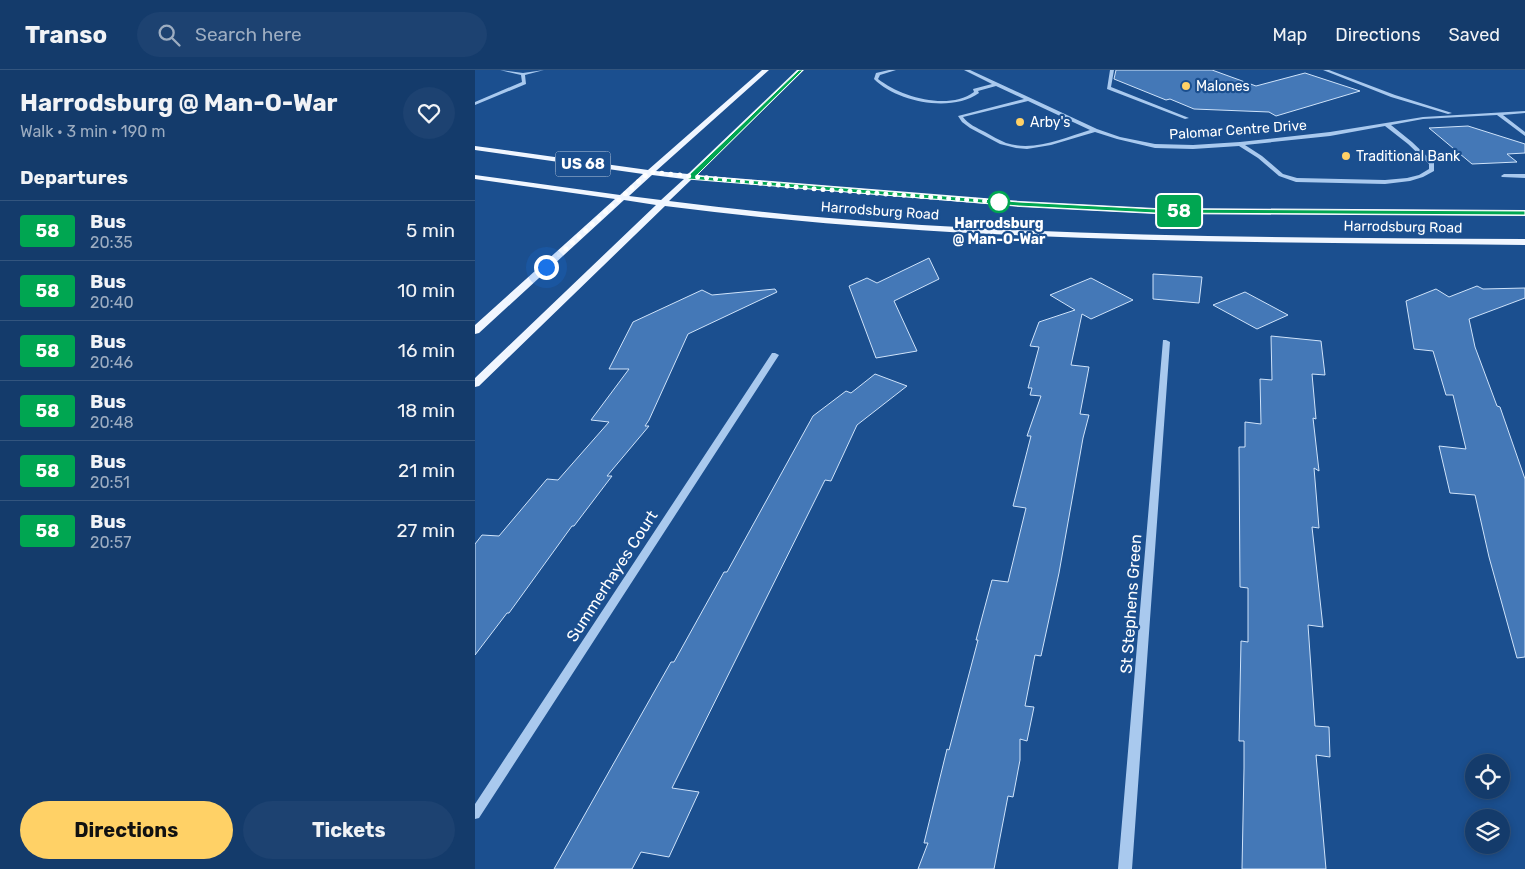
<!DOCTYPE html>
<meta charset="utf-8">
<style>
body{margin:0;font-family:Rubik,sans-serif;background:#1d4271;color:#f1f3f6;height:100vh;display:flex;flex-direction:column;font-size:19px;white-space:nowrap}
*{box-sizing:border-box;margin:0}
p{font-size:16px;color:#9dadc1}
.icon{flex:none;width:28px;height:28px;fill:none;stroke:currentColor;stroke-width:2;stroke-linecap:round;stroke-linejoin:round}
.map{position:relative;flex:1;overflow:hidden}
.sheet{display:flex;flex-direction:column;background:#143b6b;width:475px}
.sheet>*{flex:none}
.badge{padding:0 10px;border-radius:4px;font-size:18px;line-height:32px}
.tools{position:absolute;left:990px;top:684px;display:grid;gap:10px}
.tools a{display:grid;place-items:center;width:45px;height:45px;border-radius:50%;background:#143b6b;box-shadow:0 2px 8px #0003,0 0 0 1px #33557e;font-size:25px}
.you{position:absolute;width:25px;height:25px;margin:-12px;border:4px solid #fff;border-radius:50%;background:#1a73e8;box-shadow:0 0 0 8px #1a73e833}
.map>.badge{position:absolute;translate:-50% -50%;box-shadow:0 0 0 2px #fff}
h2{padding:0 20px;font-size:19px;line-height:45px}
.round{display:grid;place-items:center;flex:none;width:52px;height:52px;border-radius:26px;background:#1d4271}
.headline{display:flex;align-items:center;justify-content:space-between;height:85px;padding:0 20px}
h1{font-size:24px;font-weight:700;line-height:38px}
.primary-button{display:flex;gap:10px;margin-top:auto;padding:10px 20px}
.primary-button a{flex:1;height:58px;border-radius:30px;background:#ffd166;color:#111;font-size:20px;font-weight:700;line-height:58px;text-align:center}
.primary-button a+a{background:#1d4271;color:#f1f3f6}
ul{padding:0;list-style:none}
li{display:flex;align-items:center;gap:15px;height:60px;padding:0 20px;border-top:1px solid #33557e}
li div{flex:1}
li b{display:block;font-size:19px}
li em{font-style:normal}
li .badge{min-width:55px;font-weight:700;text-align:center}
header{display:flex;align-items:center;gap:30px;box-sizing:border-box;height:70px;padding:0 25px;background:#143b6b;border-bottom:1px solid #33557e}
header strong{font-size:24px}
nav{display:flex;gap:28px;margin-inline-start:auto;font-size:18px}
.search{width:350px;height:45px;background:#1d4271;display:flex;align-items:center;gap:12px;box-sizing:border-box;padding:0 18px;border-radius:28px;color:#9dadc1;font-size:19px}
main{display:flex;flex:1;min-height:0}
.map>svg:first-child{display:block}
.building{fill:#4478b7;stroke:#cfe3fa}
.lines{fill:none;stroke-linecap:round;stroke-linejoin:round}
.minor{fill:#a9c9ee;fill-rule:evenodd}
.major{fill:#f0f6ff;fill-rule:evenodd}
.line{fill:#00a651;stroke:#fff}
.walk{stroke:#fff;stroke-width:5;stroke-dasharray:0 9}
.poi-dot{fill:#ffd166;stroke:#1b4f8f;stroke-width:2}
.stop-dot{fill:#fff;stroke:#00a651;stroke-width:2.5}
.labels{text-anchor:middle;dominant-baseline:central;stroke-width:4.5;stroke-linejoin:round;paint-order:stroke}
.far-poi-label{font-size:14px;fill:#fff;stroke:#1b4f8f;text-anchor:start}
.far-street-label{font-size:14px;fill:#fff;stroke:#1b4f8f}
.far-stop-label{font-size:14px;font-weight:bold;fill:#fff;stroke:#1b4f8f}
.shield{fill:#1b4f8f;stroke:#bbcadd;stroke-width:1}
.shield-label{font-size:15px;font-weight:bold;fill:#fff}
.street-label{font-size:16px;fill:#fff;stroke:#1b4f8f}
</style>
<header>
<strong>Transo</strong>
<div class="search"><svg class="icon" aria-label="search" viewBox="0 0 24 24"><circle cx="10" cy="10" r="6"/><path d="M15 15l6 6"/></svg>Search here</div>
<nav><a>Map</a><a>Directions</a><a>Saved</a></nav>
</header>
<main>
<section class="sheet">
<div class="headline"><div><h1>Harrodsburg @ Man-O-War</h1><p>Walk · 3 min · 190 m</p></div><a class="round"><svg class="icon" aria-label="heart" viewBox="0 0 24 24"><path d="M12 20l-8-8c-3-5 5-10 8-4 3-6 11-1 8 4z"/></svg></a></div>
<h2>Departures</h2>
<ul>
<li><span class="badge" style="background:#00a651;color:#fff">58</span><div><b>Bus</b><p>20:35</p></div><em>5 min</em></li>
<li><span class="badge" style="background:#00a651;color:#fff">58</span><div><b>Bus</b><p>20:40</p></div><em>10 min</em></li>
<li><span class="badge" style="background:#00a651;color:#fff">58</span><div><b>Bus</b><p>20:46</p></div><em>16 min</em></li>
<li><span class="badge" style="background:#00a651;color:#fff">58</span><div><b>Bus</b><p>20:48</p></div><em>18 min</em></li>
<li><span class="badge" style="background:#00a651;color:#fff">58</span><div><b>Bus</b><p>20:51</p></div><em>21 min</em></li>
<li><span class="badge" style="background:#00a651;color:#fff">58</span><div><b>Bus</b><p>20:57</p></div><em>27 min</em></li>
</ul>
<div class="primary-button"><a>Directions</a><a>Tickets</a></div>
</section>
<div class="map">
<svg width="1050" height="799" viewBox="0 0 1050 799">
<rect width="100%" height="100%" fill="#1b4f8f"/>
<path class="building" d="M 641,0 L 737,0 L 781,16 L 830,3 L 885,21 L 801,46 L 794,42 L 719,39 L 695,29 L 691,30 L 639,9 Z
M 993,56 L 1050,74 L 1050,83 L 1032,84 L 1042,92 L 997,94 L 954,58 Z
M 454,188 L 464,209 L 419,231 L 442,281 L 401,288 L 374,216 L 392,208 L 402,213 Z
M 678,204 L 727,207 L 724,233 L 678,229 Z
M 616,208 L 658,230 L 616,249 L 607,244 L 596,295 L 614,297 L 605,344 L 614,345 L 608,368 L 584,503 L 566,586 L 560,585 L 550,636 L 559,637 L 552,671 L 545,669 L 545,690 L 538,727 L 533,726 L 519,799 L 443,799 L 453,773 L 449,773 L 472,679 L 474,680 L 503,570 L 501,570 L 517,510 L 533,512 L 551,438 L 538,436 L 556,366 L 552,366 L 566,326 L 555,325 L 557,318 L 553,318 L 564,277 L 555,276 L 564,252 L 600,240 L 575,225 Z
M 1002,216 L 1008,219 L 1050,218 L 1050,228 L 994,249 L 1000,277 L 1022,336 L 1025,337 L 1050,409 L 1050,587 L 1042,588 L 1014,487 L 1000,425 L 975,423 L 964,376 L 991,379 L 978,325 L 971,325 L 958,281 L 939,279 L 931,231 L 961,219 L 974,227 Z
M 300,219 L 302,222 L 213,264 L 174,350 L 170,356 L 174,356 L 132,406 L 137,406 L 99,456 L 97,456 L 34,543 L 32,543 L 0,585 L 0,474 L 7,465 L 24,466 L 72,409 L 83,410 L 134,352 L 116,350 L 154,299 L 134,299 L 158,252 L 227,220 L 237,225 Z
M 770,222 L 813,245 L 782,259 L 738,235 Z
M 796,266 L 846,271 L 850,305 L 837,304 L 841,349 L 838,348 L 844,401 L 839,398 L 844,458 L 837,457 L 848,557 L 833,555 L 840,656 L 854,657 L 855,687 L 841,685 L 851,799 L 767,799 L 769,698 L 769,671 L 764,671 L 766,571 L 773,572 L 773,518 L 765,517 L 764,377 L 770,377 L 770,352 L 786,354 L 785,309 L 797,310 Z
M 400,304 L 432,316 L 382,355 L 356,411 L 350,410 L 197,718 L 224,722 L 194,787 L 166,782 L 157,799 L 79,799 L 196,592 L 199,592 L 249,502 L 252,502 L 338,346 L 371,321 L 376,323 Z"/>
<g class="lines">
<path class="minor" d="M 25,0 L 48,3 L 69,0 L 50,5 L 51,14 L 0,35 L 0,32 L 47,12 L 46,5 Z
M 414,0 L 421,0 L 405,5 L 403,9 C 426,27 473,41 499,22 L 498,19 L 517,14 L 489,0 L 495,0 L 622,59 L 645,67 L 680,74 L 718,75 L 765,72 L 855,62 L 948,47 L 1050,41 L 1050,43 L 1028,45 L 1050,62 L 1050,66 L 1022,45 L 948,49 L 916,55 L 937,72 L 959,93 L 959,101 L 948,107 L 935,111 L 910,114 L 821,112 L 804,106 L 783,88 L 764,76 L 718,79 L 680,78 L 642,69 L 620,62 L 576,75 L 552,79 L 541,78 L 525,74 L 495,58 L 487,52 L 483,46 L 549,29 L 521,16 L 503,21 L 504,23 C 476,43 422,32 399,9 L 401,3 ZM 553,31 L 615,60 C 589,68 559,82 531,73 C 524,70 517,66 510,62 C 502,58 493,54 488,47 ZM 910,56 L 933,74 L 954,94 L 954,99 L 944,105 L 932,108 L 910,110 L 822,108 L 808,104 L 787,86 L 770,75 L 855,66 Z
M 635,0 L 639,0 L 636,17 L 714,48 L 710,49 L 632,19 Z
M 848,0 L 854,0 L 920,25 L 977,43 L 973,44 L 916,27 Z
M 1029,104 L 1050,104 L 1050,108 L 1027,107 L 1026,106 Z
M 688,270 L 691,270 L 695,272 L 657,799 L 643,799 Z
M 297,283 L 300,283 L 304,285 L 4,748 L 0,749 L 0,734 Z"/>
<path class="major" d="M 287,0 L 294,0 L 181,101 L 213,104 L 322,0 L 329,0 L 222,105 L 545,131 L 680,138 L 1050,140 L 1050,146 L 680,144 L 545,137 L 217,109 L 194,131 C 478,168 765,167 1050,169 L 1050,175 C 763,172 475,173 190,136 L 4,316 L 0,317 L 0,308 L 181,135 L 149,130 L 4,263 L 0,264 L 0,255 L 140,129 L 0,109 L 0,105 L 145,125 L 168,104 L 0,80 L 0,76 L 173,100 ZM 177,105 L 209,109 L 186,130 L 154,126 Z"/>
</g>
<path class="line" d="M 324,0 L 328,0 L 221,106 L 544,132 L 680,139 L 1050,141 L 1050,145 L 680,143 L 544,136 L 213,109 L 213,106 Z"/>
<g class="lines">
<path class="walk" d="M 71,197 L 174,102 L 342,119 L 524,132"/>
</g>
<g class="poi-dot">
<circle cx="711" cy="16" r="5"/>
<circle cx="545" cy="52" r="5"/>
<circle cx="871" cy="86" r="5"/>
</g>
<circle class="stop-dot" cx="524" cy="132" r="10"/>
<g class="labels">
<g class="far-poi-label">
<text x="721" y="16">Malones</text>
<text x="555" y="52">Arby's</text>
<text x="881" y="86">Traditional Bank</text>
</g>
<g class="far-street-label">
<text transform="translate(763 60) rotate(-4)">Palomar Centre Drive</text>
<text transform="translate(405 141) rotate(4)">Harrodsburg Road</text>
<text transform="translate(928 157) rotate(1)">Harrodsburg Road</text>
</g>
<g class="far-stop-label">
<text x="524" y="153">Harrodsburg<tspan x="524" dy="16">@ Man-O-War</tspan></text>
</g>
<rect class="shield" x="80.5" y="81.5" width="55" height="25" rx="4"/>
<g class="shield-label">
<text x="108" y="94">US 68</text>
</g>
<g class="street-label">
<text transform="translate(137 506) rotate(-57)">Summerhayes Court</text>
<text transform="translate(656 534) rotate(-86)">St Stephens Green</text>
</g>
</g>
</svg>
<div class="tools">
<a><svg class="icon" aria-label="locate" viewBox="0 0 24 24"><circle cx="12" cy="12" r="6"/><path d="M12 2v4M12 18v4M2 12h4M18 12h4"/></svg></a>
<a><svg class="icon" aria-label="layers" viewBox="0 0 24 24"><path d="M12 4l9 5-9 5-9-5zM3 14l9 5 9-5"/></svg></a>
</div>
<div class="you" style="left:71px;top:197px"></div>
<b class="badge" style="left:704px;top:141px;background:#00a651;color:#fff">58</b>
</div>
</main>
